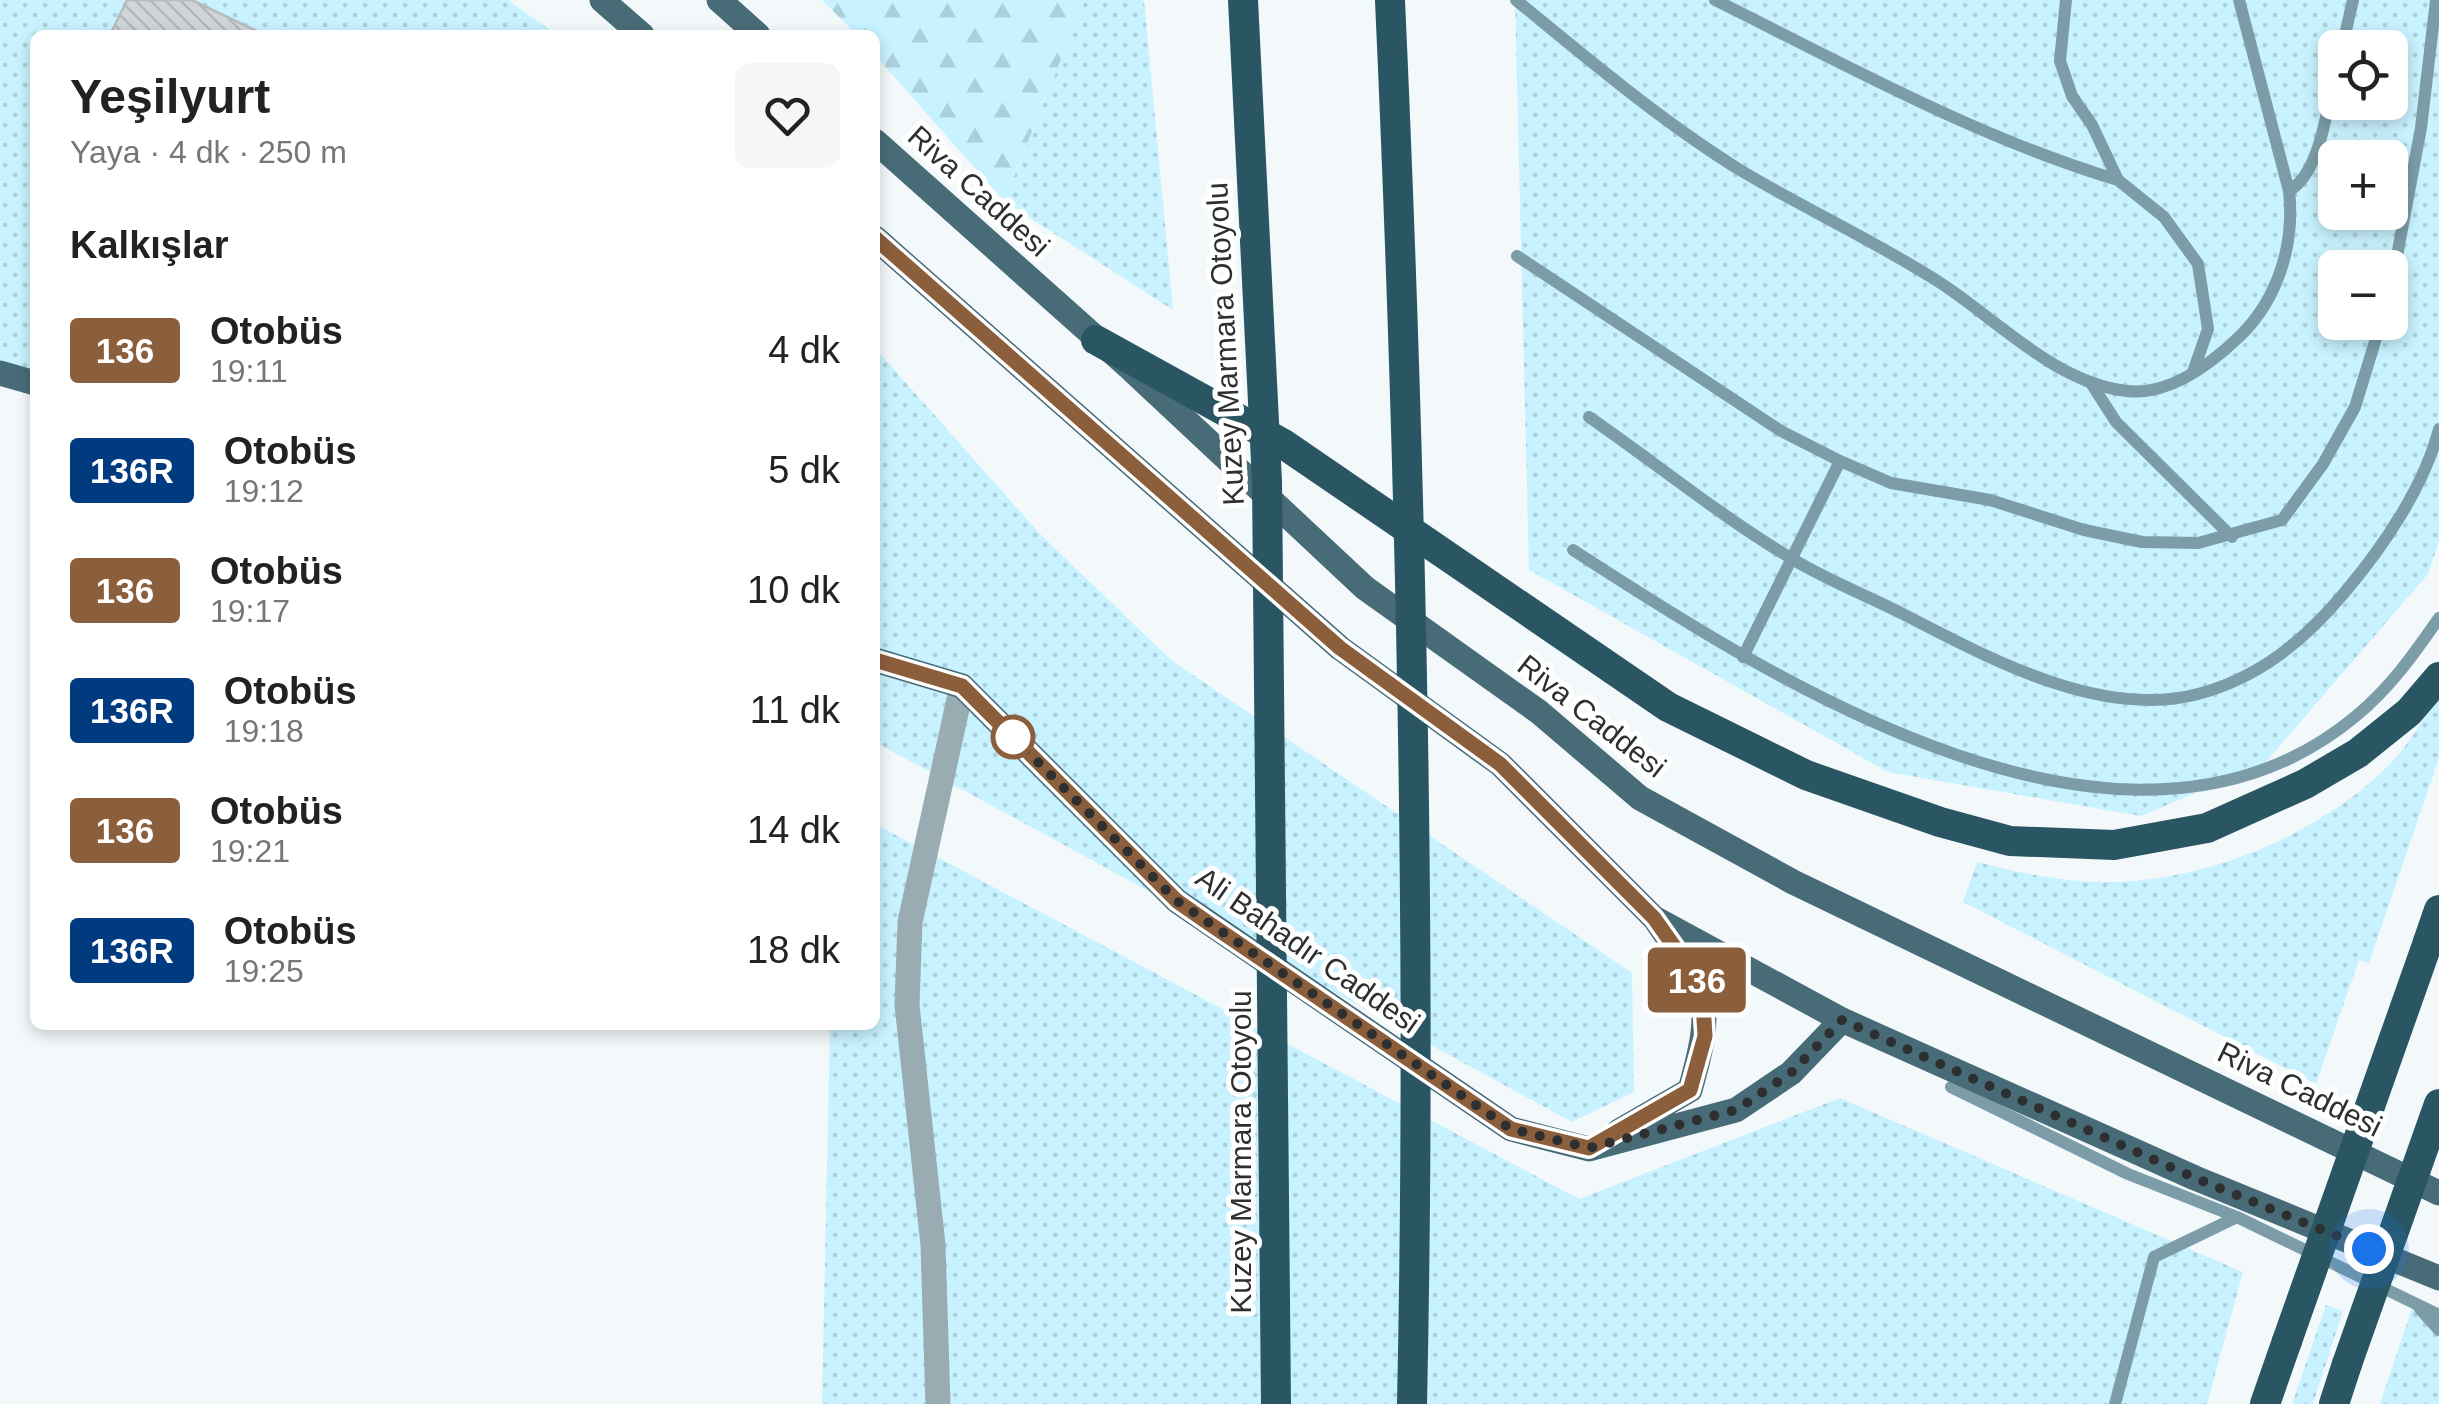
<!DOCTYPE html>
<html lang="tr">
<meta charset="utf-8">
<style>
body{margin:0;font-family:Helvetica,sans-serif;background:#f6f6f6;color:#222;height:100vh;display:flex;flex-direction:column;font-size:38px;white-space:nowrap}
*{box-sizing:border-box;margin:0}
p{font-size:32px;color:#767676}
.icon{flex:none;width:55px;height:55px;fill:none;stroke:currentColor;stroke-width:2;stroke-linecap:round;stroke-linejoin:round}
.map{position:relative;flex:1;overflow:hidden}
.side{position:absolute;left:30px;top:30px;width:850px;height:1000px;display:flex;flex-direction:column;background:#fff;border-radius:15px;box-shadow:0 5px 15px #0003}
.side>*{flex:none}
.badge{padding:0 20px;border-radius:8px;font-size:35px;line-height:65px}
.tools{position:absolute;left:2318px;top:30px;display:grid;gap:20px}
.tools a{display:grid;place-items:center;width:90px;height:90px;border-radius:15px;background:#fff;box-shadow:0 5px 15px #0003;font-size:50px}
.you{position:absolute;width:50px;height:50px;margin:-25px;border:8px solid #fff;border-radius:50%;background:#1a73e8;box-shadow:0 0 0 15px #1a73e833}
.map>.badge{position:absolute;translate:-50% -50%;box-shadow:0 0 0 5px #fff}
h2{padding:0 40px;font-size:38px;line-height:90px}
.round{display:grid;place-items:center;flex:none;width:105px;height:105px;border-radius:15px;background:#f6f6f6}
.headline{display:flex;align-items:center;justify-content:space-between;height:170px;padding:0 40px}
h1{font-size:48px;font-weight:800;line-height:75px}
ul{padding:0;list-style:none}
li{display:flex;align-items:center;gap:30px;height:120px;padding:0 40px}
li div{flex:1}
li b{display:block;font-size:38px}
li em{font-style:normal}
li .badge{min-width:110px;font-weight:700;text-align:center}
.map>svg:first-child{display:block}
.grass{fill:url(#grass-dots);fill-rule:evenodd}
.forest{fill:url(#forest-firs)}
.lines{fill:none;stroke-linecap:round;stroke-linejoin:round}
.stream{stroke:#7c9da7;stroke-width:12}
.building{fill:url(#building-back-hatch);stroke:#b6bbbd;stroke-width:2.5}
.minor{stroke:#98acb1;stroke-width:25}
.major{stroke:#486c77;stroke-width:25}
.highway{stroke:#2a5562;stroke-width:30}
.highway-bridge{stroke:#2a5562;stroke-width:30}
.line-casing{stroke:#fff;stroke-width:22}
.line{stroke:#8b5e3c;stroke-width:15}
.walk{stroke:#2d2f30;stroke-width:10;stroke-dasharray:0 18}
.stop-dot{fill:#fff;stroke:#8b5e3c;stroke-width:5}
.labels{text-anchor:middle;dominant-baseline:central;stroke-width:10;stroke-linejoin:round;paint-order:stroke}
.street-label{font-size:30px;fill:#2d2f30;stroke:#fff}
</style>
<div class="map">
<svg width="2439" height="1404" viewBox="0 0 2439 1404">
<defs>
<pattern id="grass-dots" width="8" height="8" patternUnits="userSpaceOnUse" patternTransform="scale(2.5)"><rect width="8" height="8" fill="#c8f2ff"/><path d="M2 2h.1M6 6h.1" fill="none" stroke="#acd0db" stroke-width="1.8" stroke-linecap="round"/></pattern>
<pattern id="forest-firs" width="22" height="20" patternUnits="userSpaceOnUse" patternTransform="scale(2.5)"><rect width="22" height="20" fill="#c8f2ff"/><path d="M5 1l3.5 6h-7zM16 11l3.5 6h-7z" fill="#acd0db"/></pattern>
<pattern id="building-back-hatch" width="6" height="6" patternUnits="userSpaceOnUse" patternTransform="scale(2.5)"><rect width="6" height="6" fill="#d0d6d8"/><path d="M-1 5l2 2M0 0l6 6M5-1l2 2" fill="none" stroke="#b3b8ba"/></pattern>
</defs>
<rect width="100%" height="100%" fill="#f3f9fb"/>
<path class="grass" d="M 0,0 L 508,0 L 557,35 L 35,35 L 35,380 L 0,371 Z
M 1085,0 L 1144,0 L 1173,310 L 1004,201 Z
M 1515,0 L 2439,0 L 2439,541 L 2428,574 L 2264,764 L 2141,816 L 1888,772 L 1529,570 ZM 2335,48 L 2390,48 L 2390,102 L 2335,102 ZM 2335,158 L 2390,158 L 2390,212 L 2335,212 ZM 2335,268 L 2390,268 L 2390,322 L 2335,322 Z
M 875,348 L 1040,534 L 1171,660 L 1632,973 L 1634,1092 L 1572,1122 L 875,742 Z
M 2439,695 L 2439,758 L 2369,963 L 2359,960 L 2316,1084 L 1963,902 L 1977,862 C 2017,872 2056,881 2098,882 C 2200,884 2318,837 2390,764 C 2409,745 2424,717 2439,695 Z
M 875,824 L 1579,1199 L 1840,1098 L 2243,1272 L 2207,1404 L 822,1404 L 830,1025 L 875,1025 Z
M 2415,1299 L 2439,1311 L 2439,1404 L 2380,1404 Z
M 2326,1305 L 2343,1311 L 2313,1404 L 2292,1404 Z"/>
<path class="forest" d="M 822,0 L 1085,0 L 1004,201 L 875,55 L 875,35 L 857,35 Z"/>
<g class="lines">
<path class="stream" d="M 1516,0 C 1588,59 1661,121 1740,170 C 1805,209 1875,241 1939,282 C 1998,320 2055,383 2127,391 C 2169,396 2212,363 2240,336 C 2278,299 2295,244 2289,191 L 2239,0
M 1715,0 C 1844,64 1980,139 2118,180
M 2066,0 L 2060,61 L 2072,96 L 2092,125 L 2118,180 L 2164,217 L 2198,264 L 2208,329 L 2193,372
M 2342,48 L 2353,0
M 2289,191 C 2321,172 2326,110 2335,76
M 1517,256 L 1781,431 L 1840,461 L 1891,483 L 1990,500 L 2084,530 L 2142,542 L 2198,543 L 2282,520 L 2323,464 L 2355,407 L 2381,322
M 2390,293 L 2421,128 L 2436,0
M 2091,383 L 2116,422 L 2232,537
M 1589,417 C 1657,464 1723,518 1794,560 C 1829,581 1868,596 1903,614 C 1987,657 2100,720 2198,694 C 2259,678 2305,640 2345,592 C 2383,547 2424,487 2439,429
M 1573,550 C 1776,682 2127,907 2356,716 C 2390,688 2414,654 2439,618
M 1743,657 L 1840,461
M 1951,1087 L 2128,1174 L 2237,1217 L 2439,1315
M 2420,1309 L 2439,1330
M 2115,1404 L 2154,1257 L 2237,1217"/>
</g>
<path class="building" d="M 127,0 L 192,0 L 265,35 L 110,35 Z"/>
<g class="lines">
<path class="minor" d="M 938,1404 L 933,1245 L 907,1005 L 910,922 L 962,686"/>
<path class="major" d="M 602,0 L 642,35
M 719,0 L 758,35
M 875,141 L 1132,370 L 1365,588 L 1539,712 L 1640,798 L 1793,882 L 2439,1193
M 875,238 L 1340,648 L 1500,764 L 1654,918 L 1842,1020 L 2195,1178 L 2439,1278
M 0,373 L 35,383
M 875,660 L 962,686 L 1177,901 L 1511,1129 L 1589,1149 L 1736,1110 L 1791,1073 L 1842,1020
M 1619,1131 L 1690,1090 C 1715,1001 1708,996 1657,922"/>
<path class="highway" d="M 1096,340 L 1282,443 L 1668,707 L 1806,775 L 1940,822 L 2010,841 L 2114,845 L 2207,828 L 2305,784 L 2358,753 L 2409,712 L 2439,677
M 2428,942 L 2439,910
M 2265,1404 L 2287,1341
M 2334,1404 L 2347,1364"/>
<path class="highway-bridge" d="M 1243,0 L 1267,482 L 1276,1404
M 1390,0 C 1411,467 1422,936 1412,1404
M 2287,1341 L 2428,942
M 2347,1364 L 2439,1104"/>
</g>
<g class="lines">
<g class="line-casing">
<path id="line" d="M 875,238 L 1340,648 L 1500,764 L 1654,918 L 1702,986 L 1705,1036 L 1690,1090 L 1589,1148 L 1511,1129 L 1207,922 L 1177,901 L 962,686 L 875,660"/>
</g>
<use href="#line" class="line"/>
<path class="walk" d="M 1013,737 L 1177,901 L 1511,1129 L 1589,1148 L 1736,1110 L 1791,1073 L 1842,1020 L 2195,1178 L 2369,1249"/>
</g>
<circle class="stop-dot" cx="1013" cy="737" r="20"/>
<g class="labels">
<g class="street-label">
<text transform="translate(979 191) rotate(42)">Riva Caddesi</text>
<text transform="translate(1225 344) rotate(-93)">Kuzey Marmara Otoyolu</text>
<text transform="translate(1592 716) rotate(38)">Riva Caddesi</text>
<text transform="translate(1308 950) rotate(35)">Ali Bahadır Caddesi</text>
<text transform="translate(2300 1089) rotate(26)">Riva Caddesi</text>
<text transform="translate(1240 1152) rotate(-90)">Kuzey Marmara Otoyolu</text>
</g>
</g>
</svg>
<div class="tools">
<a><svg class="icon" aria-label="locate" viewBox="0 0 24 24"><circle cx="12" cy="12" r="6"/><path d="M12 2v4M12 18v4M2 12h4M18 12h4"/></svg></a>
<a>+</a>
<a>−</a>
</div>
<div class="you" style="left:2369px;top:1249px"></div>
<b class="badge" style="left:1697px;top:980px;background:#8b5e3c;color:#fff">136</b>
<section class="side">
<div class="headline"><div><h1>Yeşilyurt</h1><p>Yaya · 4 dk · 250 m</p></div><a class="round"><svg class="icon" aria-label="heart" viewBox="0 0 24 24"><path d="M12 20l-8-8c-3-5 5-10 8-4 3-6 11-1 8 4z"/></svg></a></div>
<h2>Kalkışlar</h2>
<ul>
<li><span class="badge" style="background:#8b5e3c;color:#fff">136</span><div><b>Otobüs</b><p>19:11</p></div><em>4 dk</em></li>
<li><span class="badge" style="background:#003b80;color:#fff">136R</span><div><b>Otobüs</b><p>19:12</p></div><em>5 dk</em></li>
<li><span class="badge" style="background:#8b5e3c;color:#fff">136</span><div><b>Otobüs</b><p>19:17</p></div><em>10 dk</em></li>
<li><span class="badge" style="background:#003b80;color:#fff">136R</span><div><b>Otobüs</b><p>19:18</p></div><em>11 dk</em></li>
<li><span class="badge" style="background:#8b5e3c;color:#fff">136</span><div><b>Otobüs</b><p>19:21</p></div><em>14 dk</em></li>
<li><span class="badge" style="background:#003b80;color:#fff">136R</span><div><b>Otobüs</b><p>19:25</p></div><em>18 dk</em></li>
</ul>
</section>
</div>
